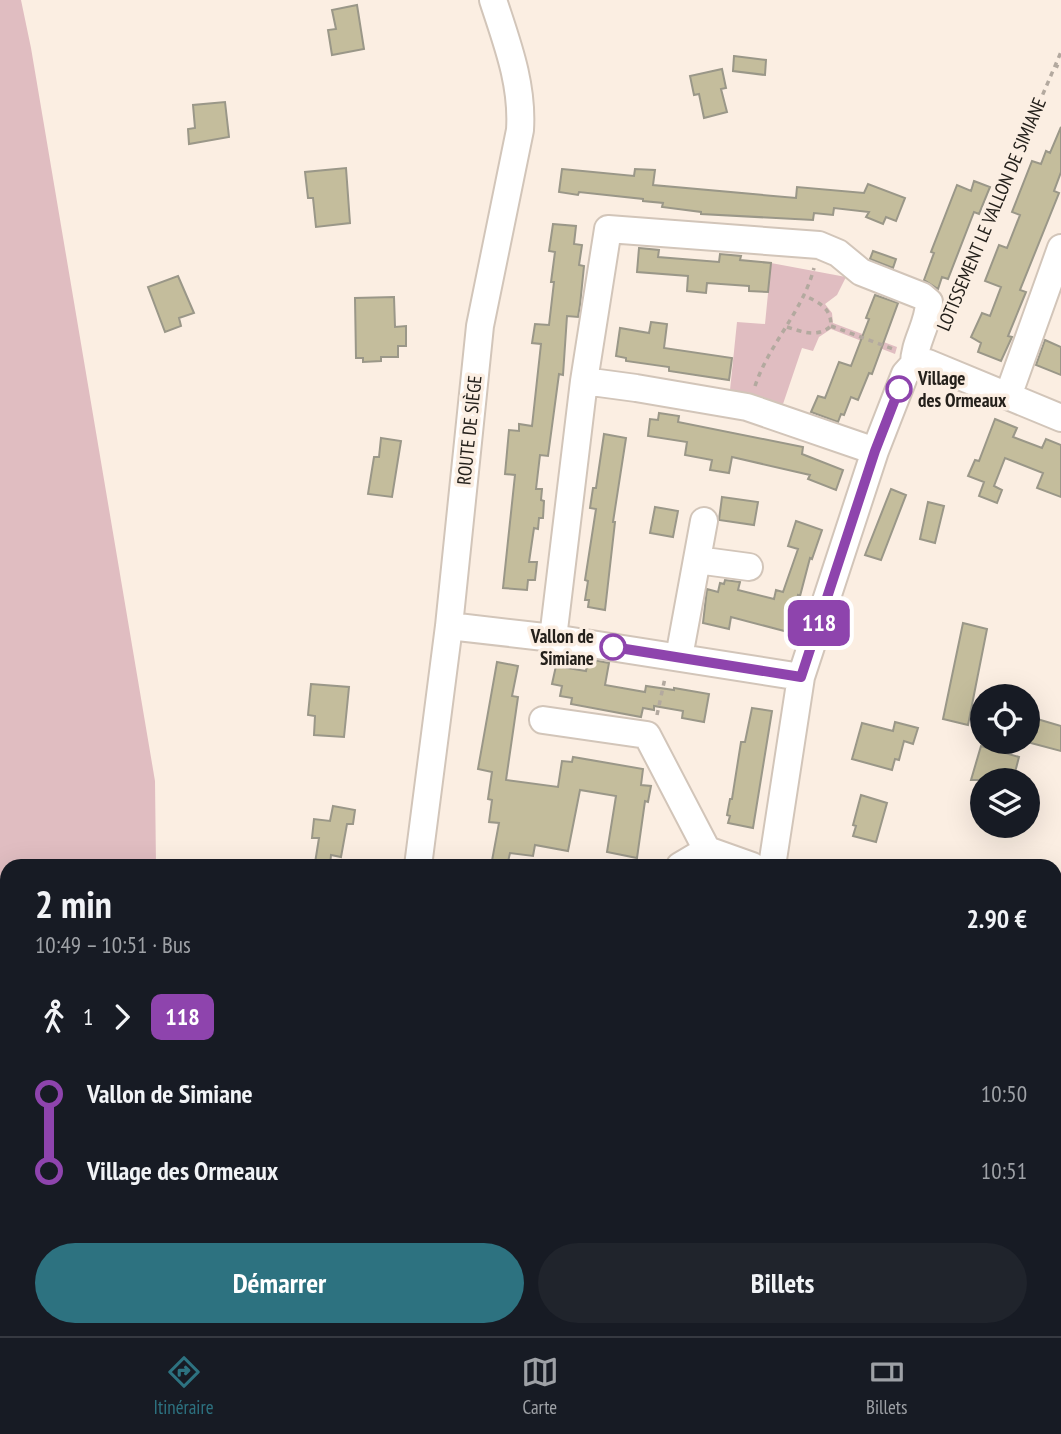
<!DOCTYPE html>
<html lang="fr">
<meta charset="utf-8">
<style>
body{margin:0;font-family:"PT Sans Narrow",sans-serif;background:#20242c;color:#f1f3f6;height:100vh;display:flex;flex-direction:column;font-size:26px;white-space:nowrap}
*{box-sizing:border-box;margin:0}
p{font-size:23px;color:#9ea1a6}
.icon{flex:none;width:38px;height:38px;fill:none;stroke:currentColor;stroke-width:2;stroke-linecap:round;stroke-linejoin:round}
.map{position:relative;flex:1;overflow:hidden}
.sheet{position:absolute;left:0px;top:859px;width:1062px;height:478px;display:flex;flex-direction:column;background:#171b24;border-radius:21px 21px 0 0;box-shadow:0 7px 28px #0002}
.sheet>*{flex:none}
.badge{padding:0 14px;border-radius:10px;font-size:24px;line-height:46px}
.buttons{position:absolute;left:970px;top:684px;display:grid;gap:14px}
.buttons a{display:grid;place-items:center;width:70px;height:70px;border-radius:50%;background:#171b24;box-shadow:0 7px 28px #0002;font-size:35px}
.map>.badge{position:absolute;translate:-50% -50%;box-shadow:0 0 0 4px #fff}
.legs{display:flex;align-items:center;gap:10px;height:77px;padding:0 35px;font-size:23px}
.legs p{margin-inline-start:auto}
.head{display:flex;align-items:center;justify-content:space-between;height:119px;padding:0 35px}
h1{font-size:38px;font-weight:600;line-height:52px}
.cta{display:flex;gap:14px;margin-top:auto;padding:14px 35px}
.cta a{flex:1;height:80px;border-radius:42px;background:#2d7280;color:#fff;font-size:28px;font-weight:600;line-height:80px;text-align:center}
.cta a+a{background:#20242c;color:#f1f3f6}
ul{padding:0 35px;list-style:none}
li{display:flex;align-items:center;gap:24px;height:77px;font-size:26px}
li i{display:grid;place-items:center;width:10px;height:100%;margin:0 9px;background:currentColor}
li i::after{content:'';width:18px;height:18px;margin:-9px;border:5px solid;border-radius:50%;background:#171b24}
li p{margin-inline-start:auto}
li:first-child i{background:linear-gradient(#0000 50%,currentColor 0)}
li:last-child i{background:linear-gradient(currentColor 50%,#0000 0)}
.dock{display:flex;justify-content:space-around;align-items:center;height:98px;border-top:2px solid #363941;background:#171b24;font-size:19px;color:#9ea1a6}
.dock a{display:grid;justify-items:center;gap:4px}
.dock .current{color:#2d7280}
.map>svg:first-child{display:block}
.green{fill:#e0bdc1}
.building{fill:#c4bd9c;stroke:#9a9788;stroke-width:2}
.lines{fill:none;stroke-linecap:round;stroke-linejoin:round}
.minor-casing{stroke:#d2c5b9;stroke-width:30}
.path{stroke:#b3a99f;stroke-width:3.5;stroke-dasharray:5 5;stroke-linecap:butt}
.minor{stroke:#fff;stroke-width:26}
.line-1-casing{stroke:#fff;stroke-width:16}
.line-1{stroke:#8e44ad;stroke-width:10}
.stop-1-dot{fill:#fff;stroke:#8e44ad;stroke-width:3.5}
.labels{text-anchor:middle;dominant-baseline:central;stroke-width:7;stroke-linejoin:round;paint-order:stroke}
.street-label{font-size:19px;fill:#24201b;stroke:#fbeee2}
.stop-label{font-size:19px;font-weight:bold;fill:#24201b;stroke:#fbeee2;text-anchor:start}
</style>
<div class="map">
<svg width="1061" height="1336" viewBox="0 0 1061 1336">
<rect width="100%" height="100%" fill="#fbeee2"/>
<path class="green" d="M 0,0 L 21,0 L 31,48 L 155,781 L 156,866 L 7,866 L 7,1330 L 158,1330 L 158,1336 L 0,1336 Z
M 771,263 L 846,277 L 837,295 L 825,304 L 832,313 L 833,323 L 897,347 L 895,354 L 831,329 L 819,337 L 813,351 L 802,348 L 783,404 L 730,390 L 737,322 L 765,324 Z"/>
<path class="building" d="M 357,5 L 364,49 L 332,55 L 328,30 L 336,29 L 332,10 Z
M 734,56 L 766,60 L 765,75 L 733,71 Z
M 722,69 L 726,88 L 721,89 L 727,112 L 704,118 L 699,94 L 694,95 L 690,76 Z
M 225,102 L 229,137 L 189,144 L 188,129 L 195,128 L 193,105 Z
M 1061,127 L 1061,172 L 1054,191 L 1059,193 L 1020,290 L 1026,292 L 1008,336 L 1012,337 L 1001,361 L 978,352 L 981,343 L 971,337 L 982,313 L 990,316 L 1001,287 L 985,281 L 999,245 L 1007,248 L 1020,215 L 1012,212 L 1032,161 L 1041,164 L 1046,151 L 1050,153 Z
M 346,168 L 350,223 L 316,227 L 313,198 L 308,198 L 305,172 Z
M 562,169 L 634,176 L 635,169 L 655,170 L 653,185 L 796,198 L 797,187 L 864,193 L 868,184 L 905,198 L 896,221 L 886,217 L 883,224 L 866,217 L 869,212 L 834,208 L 833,215 L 814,213 L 813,220 L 701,214 L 701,212 L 662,207 L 663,203 L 643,201 L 643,199 L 579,192 L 578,195 L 559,192 Z
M 974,181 L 990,187 L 979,214 L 974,212 L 948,279 L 942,277 L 938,289 L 924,280 L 934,253 L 931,252 L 957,185 L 971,191 Z
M 553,224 L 576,226 L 574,244 L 582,245 L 579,265 L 584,266 L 580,305 L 578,317 L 567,316 L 563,375 L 559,374 L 548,456 L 540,455 L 536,489 L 542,489 L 541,500 L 544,501 L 543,518 L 539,518 L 538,529 L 534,528 L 529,562 L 537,562 L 535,580 L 528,580 L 527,590 L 503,588 L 515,475 L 505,474 L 509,430 L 519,431 L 519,424 L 532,426 L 541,344 L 532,343 L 535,324 L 549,325 L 554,282 L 551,282 L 555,252 L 549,251 Z
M 639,248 L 659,250 L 658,257 L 719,262 L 720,254 L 741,256 L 740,260 L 771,263 L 768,292 L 749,291 L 749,286 L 707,283 L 706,293 L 687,291 L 688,276 L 637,272 Z
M 873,251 L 896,259 L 893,268 L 870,259 Z
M 178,276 L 194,313 L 179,318 L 181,326 L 165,332 L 148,287 Z
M 875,295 L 898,303 L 872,374 L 869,373 L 858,400 L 851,397 L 844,415 L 841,414 L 838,422 L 811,412 L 818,396 L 825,398 L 839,362 L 851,366 L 869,319 L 866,318 Z
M 394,297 L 395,327 L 406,326 L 406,346 L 398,346 L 398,357 L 381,357 L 381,361 L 363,362 L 363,358 L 356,358 L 355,298 Z
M 651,322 L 667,324 L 664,348 L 732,358 L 729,380 L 669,371 L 669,367 L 626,361 L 626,358 L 616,356 L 620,328 L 649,333 Z
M 1045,340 L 1061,347 L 1061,375 L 1036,365 Z
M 659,413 L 679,416 L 678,422 L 803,447 L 802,454 L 843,470 L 836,490 L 808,479 L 810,475 L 732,457 L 729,473 L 710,470 L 712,460 L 685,455 L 687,442 L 648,436 L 650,419 L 658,420 Z
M 995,419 L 1017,428 L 1013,437 L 1042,448 L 1046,439 L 1061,445 L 1061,497 L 1037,488 L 1043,473 L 1005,458 L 994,486 L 1002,490 L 997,503 L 979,496 L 984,482 L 968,476 L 975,460 L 979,461 Z
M 604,434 L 626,438 L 613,522 L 615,522 L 605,610 L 588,607 L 589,600 L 585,600 L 588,581 L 585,580 L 596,509 L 590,508 L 593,488 L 596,488 Z
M 381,438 L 401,441 L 392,497 L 368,494 L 374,457 L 379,457 Z
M 891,489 L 906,495 L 881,560 L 865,555 Z
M 722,497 L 758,502 L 754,525 L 719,520 Z
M 928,502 L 944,506 L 935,543 L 920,539 Z
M 655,507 L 678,511 L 673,537 L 650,533 Z
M 796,521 L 822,530 L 812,559 L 810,558 L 800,596 L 798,595 L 788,632 L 731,617 L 729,629 L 703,623 L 707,589 L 718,592 L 720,583 L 724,584 L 725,580 L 740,582 L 738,590 L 774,599 L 776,590 L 783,592 L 798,549 L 788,546 Z
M 963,623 L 987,629 L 968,725 L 943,719 Z
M 588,659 L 609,663 L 605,685 L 645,692 L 646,686 L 674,690 L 674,688 L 709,694 L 704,722 L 682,718 L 683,711 L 654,706 L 654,710 L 643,708 L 641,717 L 571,704 L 572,698 L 560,696 L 562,686 L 552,684 L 556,666 L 586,671 Z
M 497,662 L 518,666 L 512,696 L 518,697 L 506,780 L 558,787 L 562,761 L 572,762 L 573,757 L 643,769 L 641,785 L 651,786 L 648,802 L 645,801 L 637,858 L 607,852 L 616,796 L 580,790 L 568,851 L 535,845 L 533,856 L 510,853 L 507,866 L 491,866 L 499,823 L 489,822 L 492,800 L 488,799 L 492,772 L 478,769 Z
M 311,684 L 349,687 L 344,737 L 314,735 L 315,716 L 308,715 Z
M 752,708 L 772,711 L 753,828 L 728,823 L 730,816 L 727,815 L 730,799 L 732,799 L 741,742 L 745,742 Z
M 1027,716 L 1061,726 L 1061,751 L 1027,742 Z
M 895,722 L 918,728 L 913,744 L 904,741 L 899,760 L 895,759 L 892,770 L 852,759 L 862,723 L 893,731 Z
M 981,746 L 1019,757 L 1013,780 L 971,780 Z
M 861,795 L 887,803 L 876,842 L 853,836 L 856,826 L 853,825 Z
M 333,806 L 355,810 L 353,824 L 347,824 L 341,857 L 331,855 L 330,865 L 315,863 L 319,838 L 312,838 L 314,819 L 330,821 Z"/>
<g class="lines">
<g class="minor-casing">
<path id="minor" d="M 914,364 L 928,363 L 1061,418
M 584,381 L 608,229 L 819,245 L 838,253 L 861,272 L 922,296 L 929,302 C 929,324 914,342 914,364
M 1008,396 L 1061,248
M 697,560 L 749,567
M 449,626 L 553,638 L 801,677 L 772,866
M 553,638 L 584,381 L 636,388 L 747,407 L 875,451
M 679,657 L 704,521
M 801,677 L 875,451 L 905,374 L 914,364
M 543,720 L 647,735 L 707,850
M 418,866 L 449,626 L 480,326 L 520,130 C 523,84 507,43 493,0
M 680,866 L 707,850 L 752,866
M 1055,1058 L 1061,1059
M 1055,1199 L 1061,1180
M 0,1266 L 7,1305
M 13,1330 L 15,1336
M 848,1330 L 890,1336 L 898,1330
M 315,1336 L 317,1330
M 577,1336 L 578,1330
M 1014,1336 L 1016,1330"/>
</g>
<path class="path" d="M 1054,65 L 1061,68
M 952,306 L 1061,52
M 831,326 L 893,349
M 787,327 C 803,332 817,338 831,326 C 831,307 819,303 804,295
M 755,386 C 769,344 803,311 814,268
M 657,715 L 665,678
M 0,952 L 7,953
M 1055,1252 L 1061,1250
M 710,1336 L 711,1330"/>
<use href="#minor" class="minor"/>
</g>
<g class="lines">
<g class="line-1-casing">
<path id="line-1" d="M 613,647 L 801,677 L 875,451 L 899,389"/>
</g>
<use href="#line-1" class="line-1"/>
</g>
<g class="stop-1-dot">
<circle cx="899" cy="389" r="12"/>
<circle cx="613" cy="647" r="12"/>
</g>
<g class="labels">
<g class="street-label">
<text transform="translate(991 214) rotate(-67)">LOTISSEMENT LE VALLON DE SIMIANE</text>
<text transform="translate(469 430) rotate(-84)">ROUTE DE SIÈGE</text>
</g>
<g class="stop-label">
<text x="918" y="378">Village<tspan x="918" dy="22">des Ormeaux</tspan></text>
<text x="594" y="636" text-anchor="end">Vallon de<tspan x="594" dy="22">Simiane</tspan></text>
</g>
</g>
</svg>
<div class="buttons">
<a><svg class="icon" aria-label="locate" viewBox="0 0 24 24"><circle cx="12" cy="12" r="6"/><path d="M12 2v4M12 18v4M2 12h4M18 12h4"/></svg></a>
<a><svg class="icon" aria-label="layers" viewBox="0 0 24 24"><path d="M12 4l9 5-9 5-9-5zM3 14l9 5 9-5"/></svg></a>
</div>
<b class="badge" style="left:819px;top:623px;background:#8e44ad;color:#fff">118</b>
<section class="sheet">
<div class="head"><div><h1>2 min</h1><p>10:49 – 10:51 · Bus</p></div><b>2.90 €</b></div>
<div class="legs"><svg class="icon" aria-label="walk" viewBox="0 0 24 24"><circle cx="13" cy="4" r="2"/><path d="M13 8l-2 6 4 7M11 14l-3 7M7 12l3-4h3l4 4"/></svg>1<svg class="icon" aria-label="forward" viewBox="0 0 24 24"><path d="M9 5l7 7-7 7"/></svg><b class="badge" style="background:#8e44ad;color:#fff">118</b></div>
<ul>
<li><i style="color:#8e44ad"></i><b>Vallon de Simiane</b><p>10:50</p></li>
<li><i style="color:#8e44ad"></i><b>Village des Ormeaux</b><p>10:51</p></li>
</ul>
<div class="cta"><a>Démarrer</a><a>Billets</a></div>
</section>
</div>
<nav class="dock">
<a class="current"><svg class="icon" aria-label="directions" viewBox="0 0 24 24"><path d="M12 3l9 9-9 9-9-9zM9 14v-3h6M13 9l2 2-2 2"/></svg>Itinéraire</a>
<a><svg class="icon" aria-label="map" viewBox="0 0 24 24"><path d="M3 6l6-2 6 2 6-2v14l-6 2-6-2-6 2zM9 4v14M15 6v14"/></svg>Carte</a>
<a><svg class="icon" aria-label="tickets" viewBox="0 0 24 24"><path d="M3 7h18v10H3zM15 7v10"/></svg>Billets</a>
</nav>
